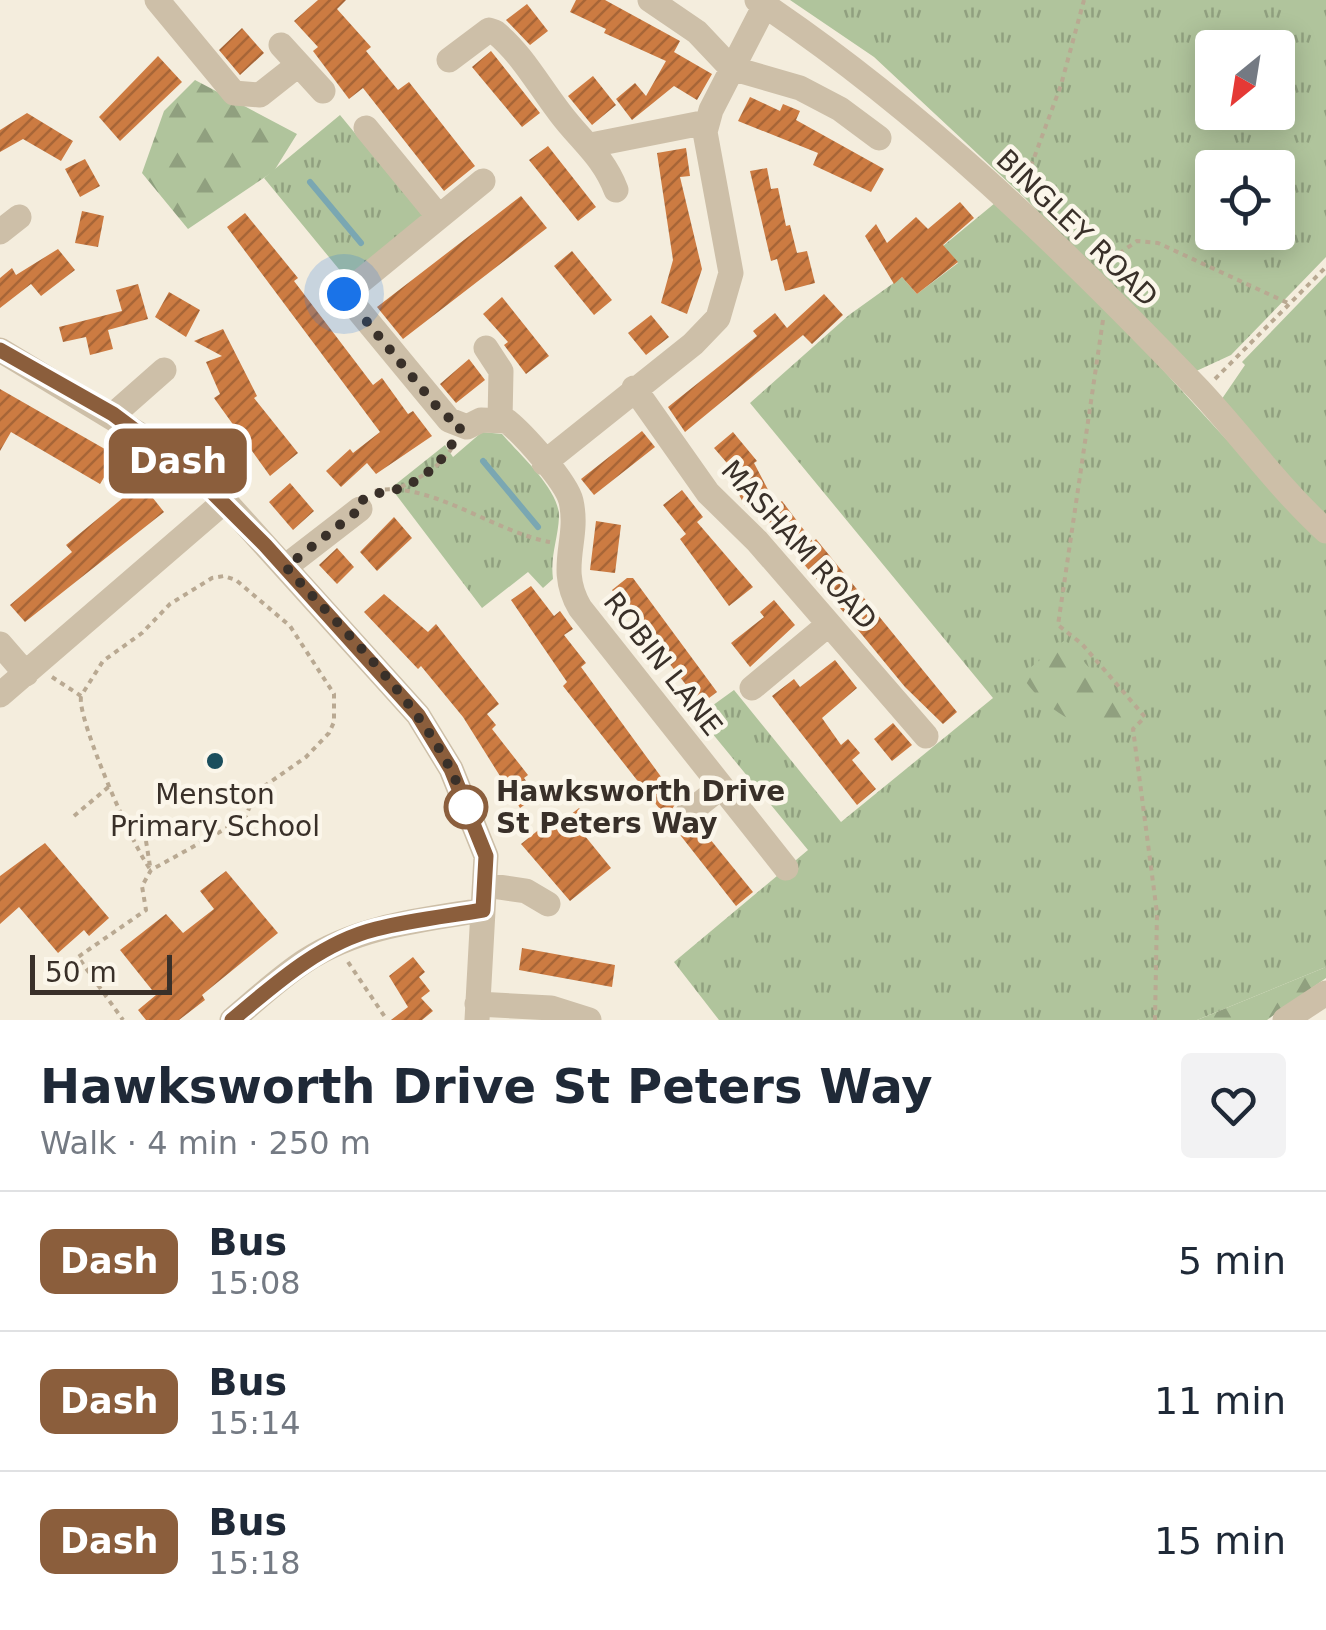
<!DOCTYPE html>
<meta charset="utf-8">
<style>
body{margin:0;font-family:"DejaVu Sans",sans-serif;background:#f2f2f3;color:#1f2937;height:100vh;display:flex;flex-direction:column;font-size:38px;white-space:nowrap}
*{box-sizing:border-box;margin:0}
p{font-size:32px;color:#747a83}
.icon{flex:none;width:55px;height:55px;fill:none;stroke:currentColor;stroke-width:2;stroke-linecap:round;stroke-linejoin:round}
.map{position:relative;height:1020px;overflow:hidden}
.side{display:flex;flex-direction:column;background:#fff;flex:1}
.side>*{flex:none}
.badge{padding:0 20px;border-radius:15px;font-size:35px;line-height:65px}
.needle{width:65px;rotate:210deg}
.buttons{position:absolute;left:1195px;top:30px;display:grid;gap:20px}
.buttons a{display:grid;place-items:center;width:100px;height:100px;border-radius:10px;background:#fff;box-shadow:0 5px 25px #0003;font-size:50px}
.scale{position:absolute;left:30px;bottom:25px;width:142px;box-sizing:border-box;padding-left:10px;border:5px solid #393029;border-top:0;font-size:28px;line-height:35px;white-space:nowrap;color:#393029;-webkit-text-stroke:8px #fbf6ea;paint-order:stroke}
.you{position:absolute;width:50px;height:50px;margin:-25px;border:8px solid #fff;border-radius:50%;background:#1a73e8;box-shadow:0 0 0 15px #1a73e833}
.map>.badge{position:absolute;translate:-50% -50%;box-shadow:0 0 0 5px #fff}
.round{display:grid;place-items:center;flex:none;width:105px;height:105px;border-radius:10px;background:#f2f2f3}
.summary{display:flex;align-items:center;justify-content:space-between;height:170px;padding:0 40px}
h1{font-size:48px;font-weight:700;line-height:75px}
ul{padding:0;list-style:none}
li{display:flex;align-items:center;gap:30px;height:140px;padding:0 40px;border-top:2px solid #e0e1e3}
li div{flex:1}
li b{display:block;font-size:38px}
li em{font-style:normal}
li .badge{min-width:110px;font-weight:700;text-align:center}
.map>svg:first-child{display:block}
.grass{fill:url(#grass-tufts);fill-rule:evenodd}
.forest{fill:url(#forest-firs)}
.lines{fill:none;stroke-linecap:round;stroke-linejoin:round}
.stream{stroke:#7aa7b2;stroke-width:6}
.building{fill:url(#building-hatch)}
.path{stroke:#b9a992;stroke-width:4;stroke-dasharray:5 5;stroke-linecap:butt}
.minor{stroke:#cdbfa8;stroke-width:25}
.line-casing{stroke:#fff;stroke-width:22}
.line{stroke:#8b5e3c;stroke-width:15}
.walk{stroke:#393029;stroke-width:10;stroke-dasharray:0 18}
.poi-dot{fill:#1b4e5d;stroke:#fbf6ea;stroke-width:4}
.stop-dot{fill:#fff;stroke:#8b5e3c;stroke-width:5}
.labels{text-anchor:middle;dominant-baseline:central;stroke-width:9;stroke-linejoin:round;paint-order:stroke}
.street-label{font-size:28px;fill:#393029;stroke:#fbf6ea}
.stop-label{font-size:28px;font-weight:bold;fill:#393029;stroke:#fbf6ea;text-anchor:start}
.poi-label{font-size:28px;fill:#393029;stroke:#fbf6ea}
</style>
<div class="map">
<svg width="1326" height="1020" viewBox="0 0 1326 1020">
<defs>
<pattern id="grass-tufts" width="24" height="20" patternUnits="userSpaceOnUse" patternTransform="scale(2.5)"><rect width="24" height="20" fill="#b0c49c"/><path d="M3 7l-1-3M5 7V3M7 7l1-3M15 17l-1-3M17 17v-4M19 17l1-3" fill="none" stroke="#90a07f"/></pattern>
<pattern id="forest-firs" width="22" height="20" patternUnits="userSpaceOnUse" patternTransform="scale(2.5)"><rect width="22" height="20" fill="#b0c49c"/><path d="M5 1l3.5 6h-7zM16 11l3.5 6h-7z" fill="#90a07f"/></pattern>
<pattern id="building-hatch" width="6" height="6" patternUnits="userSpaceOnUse" patternTransform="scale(2.5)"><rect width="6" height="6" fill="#cc7b42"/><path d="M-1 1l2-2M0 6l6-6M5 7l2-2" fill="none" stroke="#a76537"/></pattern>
</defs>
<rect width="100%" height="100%" fill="#f4eddd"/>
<path class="grass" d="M 790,0 L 1326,0 L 1326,257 L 1231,355 L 1192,373 L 1024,197 L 874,57 ZM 1212,48 L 1278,48 L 1278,112 L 1212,112 ZM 1212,168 L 1278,168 L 1278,232 L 1212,232 Z
M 340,115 L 423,216 L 347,279 L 264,178 Z
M 995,203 C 1116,305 1211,433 1326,541 L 1326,967 L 1197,1020 L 719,1020 L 674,962 L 808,850 L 698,716 L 734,690 L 841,822 L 993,698 L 750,403 L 849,315 L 902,277 L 917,294 L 958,263 L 943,246 Z
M 1326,275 L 1326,518 L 1217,406 L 1245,365 L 1242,362 Z
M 482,432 L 502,434 C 519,454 560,490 559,517 C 558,539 550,556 553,579 L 543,588 L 528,572 L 482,608 L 391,488 L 445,445 L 453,457 Z"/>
<path class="forest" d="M 195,80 L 297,134 L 274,171 L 188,229 L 142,173 L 164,111 Z
M 1065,640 L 1131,716 L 1107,735 C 1071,723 1042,707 1021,675 Z
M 1326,967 L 1326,978 L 1267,1020 L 1197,1020 Z"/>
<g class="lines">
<path class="stream" d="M 310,182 L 361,243
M 483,461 L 538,527"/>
</g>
<path class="building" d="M 318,0 L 346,0 L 337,9 L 371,47 L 366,51 L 398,90 L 409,82 L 475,166 L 444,191 L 363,88 L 349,99 L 313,51 L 318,47 L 294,21 Z
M 576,0 L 605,0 L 680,41 L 674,52 L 712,74 L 697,100 L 674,86 L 632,120 L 616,99 L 635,83 L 646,96 L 666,61 L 604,33 L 606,29 L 570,12 Z
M 527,4 L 548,31 L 530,45 L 506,20 Z
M 242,28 L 264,53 L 240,75 L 219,50 Z
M 491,51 L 540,113 L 522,127 L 472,67 Z
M 158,56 L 182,82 L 120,141 L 99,117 Z
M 593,76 L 616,105 L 592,125 L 568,96 Z
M 750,97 L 780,111 L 783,104 L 800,111 L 796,120 L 884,169 L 871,192 L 813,165 L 818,153 L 738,121 Z
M 27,113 L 73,141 L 61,161 L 23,139 L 0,152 L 0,130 Z
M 548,146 L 596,207 L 578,221 L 529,160 Z
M 686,148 L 690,176 L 680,177 L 702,269 L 687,314 L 661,303 L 673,260 L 657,153 Z
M 85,159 L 100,186 L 80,197 L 65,169 Z
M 767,168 L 771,189 L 778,188 L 786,226 L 790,225 L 797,253 L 807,251 L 815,283 L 785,291 L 777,259 L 771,261 L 750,171 Z
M 521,196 L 547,228 L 403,339 L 377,307 Z
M 960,202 L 974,218 L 943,245 L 958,262 L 917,294 L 902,277 L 894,284 L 865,236 L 876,224 L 887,243 L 916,217 L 928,229 Z
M 82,211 L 104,216 L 98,247 L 75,243 Z
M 245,213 L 298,278 L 294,281 L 373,385 L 382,378 L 408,414 L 413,411 L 432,436 L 376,474 L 367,463 L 341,487 L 326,471 L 350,449 L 353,453 L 380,432 L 227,227 Z
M 58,249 L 75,270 L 41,296 L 31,284 L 0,308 L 0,278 L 12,268 L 16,275 Z
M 572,251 L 612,300 L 594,315 L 554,266 Z
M 138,284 L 148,319 L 108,330 L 113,349 L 90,355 L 86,337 L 63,342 L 59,327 L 122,311 L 116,290 Z
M 169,292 L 200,310 L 186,337 L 155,317 Z
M 824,294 L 843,315 L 812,344 L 803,335 L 685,432 L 668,407 L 757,336 L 753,331 L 775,313 L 787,328 Z
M 502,297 L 549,356 L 526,374 L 504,345 L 508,342 L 483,314 Z
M 651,315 L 669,337 L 646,355 L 628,333 Z
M 223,329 L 257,396 L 254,398 L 298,453 L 270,476 L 214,398 L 220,394 L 206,362 L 222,356 L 194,341 Z
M 469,359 L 485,380 L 456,403 L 440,384 Z
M 0,389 L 117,456 L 100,484 L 11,432 L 0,451 Z
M 642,431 L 655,447 L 594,495 L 581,479 Z
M 733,432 L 757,461 L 754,463 L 776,505 L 782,501 L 813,542 L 816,539 L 957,712 L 943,724 L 905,687 L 752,501 L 745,506 L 732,482 L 739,477 L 714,448 Z
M 141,483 L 164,512 L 25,622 L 10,605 L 72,552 L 66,545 Z
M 290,483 L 314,511 L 293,530 L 269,502 Z
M 682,490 L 703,517 L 697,522 L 753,587 L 729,606 L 680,539 L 686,534 L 663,505 Z
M 394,517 L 412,538 L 377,571 L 360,552 Z
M 596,521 L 621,525 L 615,573 L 590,570 Z
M 337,548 L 354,567 L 337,584 L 319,565 Z
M 627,578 L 633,578 L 717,692 L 701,704 L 612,590 Z
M 531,586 L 554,616 L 560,611 L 573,629 L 564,635 L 586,663 L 581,667 L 678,800 L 672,809 L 674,823 L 682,829 L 701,828 L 753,892 L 736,906 L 563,686 L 567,682 L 511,600 Z
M 384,594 L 428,632 L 436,624 L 499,704 L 487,714 L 496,725 L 492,729 L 528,775 L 524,778 L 537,796 L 520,808 L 463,717 L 421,666 L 418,669 L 364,612 Z
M 774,600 L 795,625 L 750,667 L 731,643 L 764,617 L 760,612 Z
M 835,660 L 857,688 L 822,718 L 841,745 L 848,739 L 860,753 L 852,760 L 876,789 L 857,805 L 772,696 L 794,679 L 800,687 Z
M 893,723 L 912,745 L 892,761 L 874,739 Z
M 579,808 L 595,828 L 585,836 L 611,868 L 570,901 L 521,844 L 546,824 L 551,830 Z
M 45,843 L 109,918 L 89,936 L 84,930 L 58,953 L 19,907 L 0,924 L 0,876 Z
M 226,871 L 278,933 L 202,995 L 205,1000 L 179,1020 L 146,1020 L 138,1010 L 156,995 L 120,950 L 166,914 L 183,933 L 214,909 L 200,891 Z
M 522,948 L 615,965 L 612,987 L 519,970 Z
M 413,957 L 425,972 L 419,977 L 430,991 L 421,998 L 433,1011 L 422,1020 L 391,1020 L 408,1007 L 389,976 Z"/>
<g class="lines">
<path class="path" d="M 1024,185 L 1061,85 L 1084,0
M 1103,265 L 1137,241 L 1158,243 L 1290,304
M 1103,320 L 1058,625 L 1082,644 L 1145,717 L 1133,729 L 1157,913 L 1155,1020
M 1215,379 L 1326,267
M 375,491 C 426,479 497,533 550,542
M 392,491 C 415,481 445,466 454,443
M 52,677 L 81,696 L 103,661 L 142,633 L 170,604 L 212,578 L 224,576 L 236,580 L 290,626 L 334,694 L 334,722 L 329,733 L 306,757 L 256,792 L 245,818 L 151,870 L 142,886 L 146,910 L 78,957 L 123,1020
M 81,697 C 77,719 135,852 151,870
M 74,816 L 112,784
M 146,841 L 150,866
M 348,962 L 387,1020"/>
<path class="minor" d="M 157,0 L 234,93 L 260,95 L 298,65
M 650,0 L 697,32 L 731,68 L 800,88 L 840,109 L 879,138
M 757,0 C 922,110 1062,247 1199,390 C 1242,436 1279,488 1326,531
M 281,45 L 323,91
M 449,60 L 489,30 L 495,32 C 522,54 539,86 560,113 C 581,141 603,156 616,190
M 366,128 L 439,217
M 591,145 L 707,122
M 483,181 L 345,294 L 449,420 L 467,427 L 481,420 L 507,421 C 523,434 566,481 571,501 C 580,541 556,567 580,608 L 786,868
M 0,232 L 19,217
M 486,348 L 501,371 L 500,420
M 0,350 L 170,453 L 225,501 L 418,715 L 451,769 L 486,856 L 477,1020
M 634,388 L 708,493 L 757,541 L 926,736
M 113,415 L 164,370
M 544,463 L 693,344 L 718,318 L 731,273 L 705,132 L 711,110 L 765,5
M 285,567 L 360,509
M 0,644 L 26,674
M 752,688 L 829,624
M 0,695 L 225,501
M 687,814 L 721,787
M 485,885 L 526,891 L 548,904
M 477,1004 L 551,1008 L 589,1020
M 232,1020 C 256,1000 279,978 305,961 C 358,926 422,920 483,910
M 1285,1020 L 1326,993"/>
</g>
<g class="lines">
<g class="line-casing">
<path id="line" d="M 0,350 L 113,414 L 197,477 L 265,545 L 418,715 L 451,769 L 486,856 L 483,910 C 448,916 411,920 376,929 C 320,943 275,984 232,1020"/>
</g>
<use href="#line" class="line"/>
<path class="walk" d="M 344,294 L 442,413 L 461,426 C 449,455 429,478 398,489 C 382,494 374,491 360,502 L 360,509 L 286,567 C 350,639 438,718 466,807"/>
</g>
<circle class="poi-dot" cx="215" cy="761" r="10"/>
<circle class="stop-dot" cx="466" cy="807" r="20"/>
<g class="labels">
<g class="street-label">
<text transform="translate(1077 228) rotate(44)">BINGLEY ROAD</text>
<text transform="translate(799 545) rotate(48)">MASHAM ROAD</text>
<text transform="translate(663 664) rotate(52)">ROBIN LANE</text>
</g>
<g class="stop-label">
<text x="496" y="791">Hawksworth Drive<tspan x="496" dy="32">St Peters Way</tspan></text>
</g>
<g class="poi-label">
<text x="215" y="794">Menston<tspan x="215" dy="32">Primary School</tspan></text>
</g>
</g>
</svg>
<div class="buttons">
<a><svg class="needle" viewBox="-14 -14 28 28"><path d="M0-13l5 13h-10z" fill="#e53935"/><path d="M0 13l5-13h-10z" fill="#747a83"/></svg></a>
<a><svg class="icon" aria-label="locate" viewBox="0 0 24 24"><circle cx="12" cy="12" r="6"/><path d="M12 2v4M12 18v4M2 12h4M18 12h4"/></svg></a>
</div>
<div class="scale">50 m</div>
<div class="you" style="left:344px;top:294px"></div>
<b class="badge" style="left:178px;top:461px;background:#8b5e3c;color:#fff">Dash</b>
</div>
<section class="side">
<div class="summary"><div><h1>Hawksworth Drive St Peters Way</h1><p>Walk · 4 min · 250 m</p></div><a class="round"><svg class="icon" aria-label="heart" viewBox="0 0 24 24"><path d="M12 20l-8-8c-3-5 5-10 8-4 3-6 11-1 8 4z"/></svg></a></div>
<ul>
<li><span class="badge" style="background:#8b5e3c;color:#fff">Dash</span><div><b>Bus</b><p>15:08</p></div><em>5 min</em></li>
<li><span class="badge" style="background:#8b5e3c;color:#fff">Dash</span><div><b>Bus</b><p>15:14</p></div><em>11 min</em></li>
<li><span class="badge" style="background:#8b5e3c;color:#fff">Dash</span><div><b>Bus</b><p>15:18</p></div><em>15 min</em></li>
</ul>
</section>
